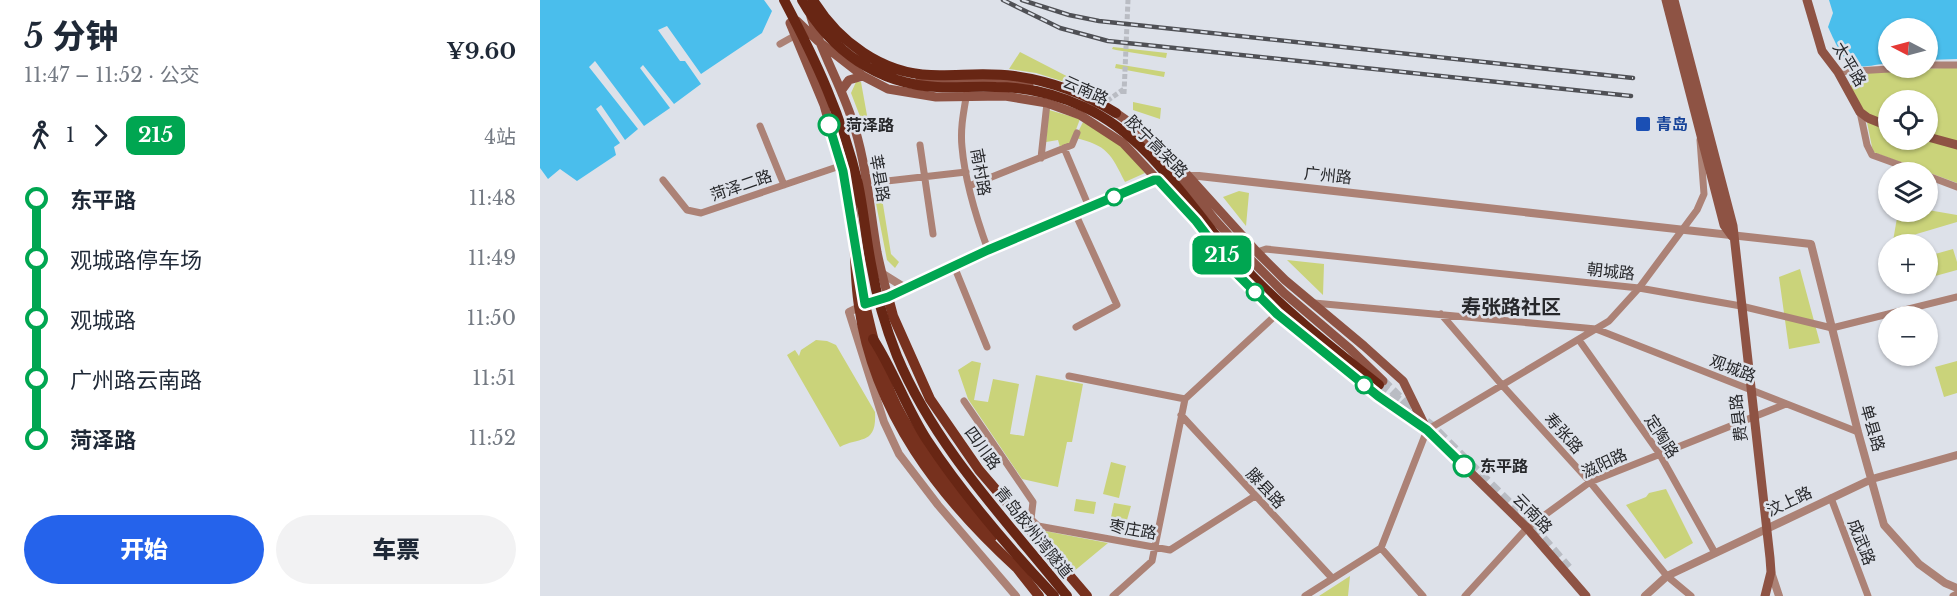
<!DOCTYPE html>
<html lang="zh">
<meta charset="utf-8">
<style>
body{margin:0;font-family:"Libre Baskerville","Noto Sans SC",serif;background:#f2f2f3;color:#1f2937;height:100vh;display:flex;flex-direction:column;font-size:22px;white-space:nowrap}
*{box-sizing:border-box;margin:0}
p{font-size:20px;color:#747a83}
.icon{flex:none;width:33px;height:33px;fill:none;stroke:currentColor;stroke-width:2;stroke-linecap:round;stroke-linejoin:round}
.map{position:relative;flex:1;overflow:hidden}
.drawer{display:flex;flex-direction:column;background:#fff;width:540px}
.drawer>*{flex:none}
.badge{padding:0 12px;border-radius:9px;font-size:21px;line-height:39px}
.needle{width:39px;rotate:276deg}
.controls{position:absolute;left:1338px;top:18px;display:grid;gap:12px}
.controls a{display:grid;place-items:center;width:60px;height:60px;border-radius:50%;background:#fff;box-shadow:0 2px 4px #0004;font-size:30px}
.map>.badge{position:absolute;translate:-50% -50%;box-shadow:0 0 0 3px #fff}
.legs{display:flex;align-items:center;gap:9px;height:66px;padding:0 24px;font-size:20px}
.legs p{margin-inline-start:auto}
.summary{display:flex;align-items:center;justify-content:space-between;height:102px;padding:0 24px}
h1{font-size:33px;font-weight:800;line-height:45px}
.cta{display:flex;gap:12px;margin-top:auto;padding:12px 24px}
.cta a{flex:1;height:69px;border-radius:36px;background:#2563eb;color:#fff;font-size:24px;font-weight:800;line-height:69px;text-align:center}
.cta a+a{background:#f2f2f3;color:#1f2937}
ul{padding:0 24px;list-style:none}
li{display:flex;align-items:center;gap:21px;height:60px;font-size:22px}
li i{display:grid;place-items:center;width:9px;height:100%;margin:0 8px;background:currentColor}
li i::after{content:'';width:15px;height:15px;margin:-8px;border:4px solid;border-radius:50%;background:#fff}
li p{margin-inline-start:auto}
li:first-child i{background:linear-gradient(#0000 50%,currentColor 0)}
li:last-child i{background:linear-gradient(currentColor 50%,#0000 0)}
main{display:flex;flex:1;min-height:0}
.map>svg:first-child{display:block}
.green{fill:#cad37a;fill-rule:evenodd}
.water{fill:#4abeec}
.lines{fill:none;stroke-linecap:round;stroke-linejoin:round}
.pedestrian-tunnel{stroke:#b9bcc3;stroke-width:5;stroke-dasharray:5 2.5;stroke-linecap:butt}
.secondary-tunnel{stroke:#b9bcc3;stroke-width:9;stroke-dasharray:9 4.5;stroke-linecap:butt}
.trunk-tunnel{stroke:#b9bcc3;stroke-width:10;stroke-dasharray:10 5;stroke-linecap:butt}
.minor{stroke:#ac8276;stroke-width:7}
.tertiary{stroke:#ac8276;stroke-width:8}
.secondary{stroke:#8e5344;stroke-width:9}
.primary{stroke:#77311e;stroke-width:10}
.trunk{stroke:#682614;stroke-width:10}
.rail-casing{stroke:#4f5055;stroke-width:4.5}
.rail{stroke:#dde1e9;stroke-width:2;stroke-dasharray:7;stroke-linecap:butt}
.line-1-casing{stroke:#fff;stroke-width:14}
.line-1{stroke:#00a651;stroke-width:9}
.transit-dot{fill:#1a4fb4;stroke:#dde1e9;stroke-width:2}
.stop-1-dot{fill:#fff;stroke:#00a651;stroke-width:3}
.labels{text-anchor:middle;dominant-baseline:central;stroke-width:5;stroke-linejoin:round;paint-order:stroke}
.street-label{font-size:16px;fill:#27282b;stroke:#dde1e9}
.transit-label{font-size:16px;font-weight:bold;fill:#164399;stroke:#dde1e9;text-anchor:start}
.stop-label{font-size:16px;font-weight:bold;fill:#27282b;stroke:#dde1e9;text-anchor:start}
.quarter-label{font-size:20px;font-weight:bold;fill:#27282b;stroke:#dde1e9}
</style>
<main>
<section class="drawer">
<div class="summary"><div><h1>5 分钟</h1><p>11:47 – 11:52 · 公交</p></div><b>¥9.60</b></div>
<div class="legs"><svg class="icon" aria-label="walk" viewBox="0 0 24 24"><circle cx="13" cy="4" r="2"/><path d="M13 8l-2 6 4 7M11 14l-3 7M7 12l3-4h3l4 4"/></svg>1<svg class="icon" aria-label="forward" viewBox="0 0 24 24"><path d="M9 5l7 7-7 7"/></svg><b class="badge" style="background:#00a651;color:#fff">215</b><p>4站</p></div>
<ul>
<li><i style="color:#00a651"></i><b>东平路</b><p>11:48</p></li>
<li><i style="color:#00a651"></i><span>观城路停车场</span><p>11:49</p></li>
<li><i style="color:#00a651"></i><span>观城路</span><p>11:50</p></li>
<li><i style="color:#00a651"></i><span>广州路云南路</span><p>11:51</p></li>
<li><i style="color:#00a651"></i><b>菏泽路</b><p>11:52</p></li>
</ul>
<div class="cta"><a>开始</a><a>车票</a></div>
</section>
<div class="map">
<svg width="1417" height="596" viewBox="0 0 1417 596">
<rect width="100%" height="100%" fill="#dde1e9"/>
<path class="green" d="M 573,47 L 627,53 L 626,58 L 576,50 L 572,49 Z
M 480,52 L 542,84 L 541,87 L 496,73 L 469,69 Z
M 576,64 L 625,72 L 624,77 L 575,68 Z
M 1404,68 L 1417,68 L 1417,183 L 1333,152 L 1327,122 L 1307,89 L 1325,73 L 1340,70 ZM 1348,100 L 1388,100 L 1388,140 L 1348,140 Z
M 316,82 L 321,82 L 330,132 L 326,132 L 311,93 Z
M 593,102 L 621,108 L 620,119 L 593,110 Z
M 509,110 L 540,119 L 531,143 L 520,147 L 518,140 L 506,142 Z
M 543,122 L 582,146 L 605,173 L 585,182 C 571,154 567,145 535,138 Z
M 699,191 L 709,193 L 706,226 L 683,197 Z
M 341,192 L 351,254 L 359,262 L 355,268 L 347,260 L 334,193 Z
M 1388,210 L 1417,215 L 1417,222 L 1353,241 L 1358,212 Z
M 1413,249 L 1417,262 L 1417,270 L 1388,278 L 1388,256 Z
M 747,260 L 784,264 L 783,295 Z
M 1260,269 L 1280,343 L 1249,349 L 1239,277 Z
M 276,340 L 287,341 L 296,345 L 335,412 C 337,446 319,436 300,447 L 247,355 L 255,350 L 259,356 L 261,350 Z
M 432,361 L 441,363 L 434,400 L 448,402 L 453,379 L 479,384 L 470,434 L 484,436 L 496,375 L 543,384 L 532,442 L 527,442 L 518,487 L 482,479 L 428,399 L 418,370 Z
M 1417,361 L 1417,393 L 1404,397 L 1395,367 Z
M 571,462 L 586,466 L 579,498 L 563,494 Z
M 1126,489 L 1153,543 L 1125,559 L 1086,505 L 1106,497 L 1109,493 Z
M 536,499 L 556,502 L 554,514 L 534,511 Z
M 574,503 L 591,506 L 587,520 L 571,517 Z
M 505,531 L 568,543 L 533,572 L 501,534 Z
M 810,576 L 808,596 L 779,596 Z"/>
<path class="water" d="M 0,0 L 224,0 L 232,11 L 222,33 L 161,74 L 127,26 L 118,30 L 140,61 L 145,61 L 161,84 L 134,104 L 103,65 L 100,68 L 130,108 L 104,126 L 55,61 L 49,67 L 98,129 L 85,140 L 61,105 L 56,109 L 80,143 L 74,147 L 76,155 L 37,181 L 20,169 L 8,179 L 0,168 Z
M 1289,0 L 1417,0 L 1417,59 L 1388,60 L 1388,28 L 1348,28 L 1348,63 C 1339,64 1324,68 1315,66 C 1303,63 1293,37 1288,27 L 1293,13 Z"/>
<g class="lines">
<path class="pedestrian-tunnel" d="M 584,94 L 588,0
M 561,105 L 584,89"/>
<path class="secondary-tunnel" d="M 843,381 L 875,413"/>
<path class="trunk-tunnel" d="M 839,385 L 891,426 L 989,523 L 1028,568"/>
<path class="minor" d="M 240,44 L 256,35
M 1388,65 L 1417,65
M 1298,72 L 1367,68
M 427,92 C 424,110 420,128 422,147 C 425,182 436,217 448,250
M 1320,112 L 1327,145 L 1332,155 L 1379,172
M 220,126 L 244,185
M 380,145 L 393,234
M 524,148 L 549,207
M 501,158 L 507,103
M 1388,176 L 1417,187
M 123,180 L 147,210 L 161,213 L 300,166
M 337,180 L 347,181 L 426,172
M 429,186 L 532,145 L 537,133
M 535,213 L 577,305 L 536,327
M 717,252 L 726,249 L 1099,288 L 1201,306 L 1292,328 L 1417,297
M 414,266 L 447,347
M 774,303 L 1056,329 L 1318,432
M 901,314 L 962,385 L 1050,482 L 1127,576 L 1151,596
M 1039,340 L 1119,453 L 1175,553
M 529,376 L 645,399
M 424,401 L 493,502 L 491,519 L 498,526
M 641,415 L 792,578
M 1291,498 L 1328,596
M 490,532 L 498,526 L 630,550 L 715,496
M 841,548 L 883,596
M 573,596 L 612,561 L 645,399 L 737,314
M 765,596 L 841,548 L 887,430 L 1069,321 L 1099,288 L 1157,210 L 1164,194 L 1160,140
M 925,596 L 987,528 L 1050,482 L 1246,404
M 1413,596 L 1417,594"/>
<path class="tertiary" d="M 643,176 L 659,176 L 1271,244 L 1318,432 L 1344,525 L 1379,564 L 1405,583 L 1417,588
M 343,274 L 367,289
M 1231,572 L 1239,596
M 476,596 L 398,505 L 359,454 L 344,422 L 309,312 C 328,302 349,297 369,288 C 450,250 532,215 614,180 L 621,180
M 1105,596 L 1127,576 L 1332,479 L 1417,455"/>
<path class="secondary" d="M 1126,0 L 1184,225 L 1192,236
M 1134,0 L 1193,226 L 1230,558 L 1231,572 L 1225,596
M 1267,0 L 1282,51 L 1298,72 L 1320,112 L 1328,118 L 1348,126
M 271,17 C 282,55 304,90 315,129 C 327,169 330,211 337,252 C 340,267 344,282 348,297
M 257,21 L 278,41 L 323,76 L 348,89 L 396,97 L 465,96 L 507,103 L 540,115 L 583,143 L 656,221 L 695,272 L 737,314 L 838,396 L 887,430 L 987,528 L 1046,596
M 250,23 L 284,105 L 305,180
M 380,79 C 416,85 453,78 489,85
M 301,91 L 309,80 L 323,76
M 576,113 L 599,129 L 610,149 L 640,176 L 675,220 L 714,263 L 744,293 L 810,349 L 843,381
M 1388,137 L 1417,145
M 604,144 L 610,149 L 632,158 L 717,252 L 745,280 L 824,346 L 863,381 L 886,428
M 320,273 L 325,304"/>
<path class="primary" d="M 314,228 C 315,254 315,280 319,306 C 334,413 400,498 478,569
M 348,297 L 353,316 L 390,399 L 439,470 L 547,596
M 325,304 C 334,343 343,384 363,418 C 388,462 421,498 452,537
M 473,563 L 499,596"/>
<path class="trunk" d="M 244,0 C 276,61 302,116 318,184 C 324,212 326,241 332,269 C 337,299 346,328 357,356 C 395,447 466,520 527,596
M 262,0 C 291,51 338,84 397,87 C 416,88 436,86 456,87 C 486,87 516,94 544,107 C 600,133 635,184 673,232 C 685,247 699,261 712,276 C 751,316 795,350 839,385
M 273,0 C 298,41 342,74 391,75 C 418,76 447,72 474,76 C 510,81 544,93 576,113
M 308,170 L 314,228
M 333,339 C 354,371 366,408 387,440 C 424,496 468,547 514,596"/>
<g class="rail-casing">
<path id="rail" d="M 463,0 L 520,28 L 568,41 L 1091,96
M 482,0 L 529,15 L 559,21 L 1093,78"/>
</g>
<use href="#rail" class="rail"/>
</g>
<g class="lines">
<g class="line-1-casing">
<path id="line-1" d="M 289,125 L 303,171 L 325,304 L 348,297 L 448,250 L 614,180 L 618,180 L 656,221 L 695,272 L 737,314 L 838,396 L 887,430 L 924,466"/>
</g>
<use href="#line-1" class="line-1"/>
</g>
<rect class="transit-dot" x="1095" y="116" width="16" height="16" rx="3"/>
<g class="stop-1-dot">
<circle cx="289" cy="125" r="10"/>
<circle cx="574" cy="197" r="8"/>
<circle cx="715" cy="292" r="8"/>
<circle cx="824" cy="385" r="8"/>
<circle cx="924" cy="466" r="10"/>
</g>
<g class="labels">
<g class="street-label">
<text transform="translate(1310 64) rotate(59)">太平路</text>
<text transform="translate(546 90) rotate(24)">云南路</text>
<text transform="translate(617 146) rotate(45)">胶宁高架路</text>
<text transform="translate(441 172) rotate(80)">南村路</text>
<text transform="translate(788 175) rotate(6)">广州路</text>
<text transform="translate(340 178) rotate(80)">莘县路</text>
<text transform="translate(201 185) rotate(-19)">菏泽二路</text>
<text transform="translate(1071 271) rotate(6)">朝城路</text>
<text transform="translate(1193 368) rotate(21)">观城路</text>
<text transform="translate(1198 418) rotate(-97)">费县路</text>
<text transform="translate(1333 428) rotate(74)">单县路</text>
<text transform="translate(1024 433) rotate(48)">寿张路</text>
<text transform="translate(1122 436) rotate(57)">定陶路</text>
<text transform="translate(443 448) rotate(54)">四川路</text>
<text transform="translate(1064 463) rotate(-25)">滋阳路</text>
<text transform="translate(726 488) rotate(47)">滕县路</text>
<text transform="translate(1249 501) rotate(-25)">汶上路</text>
<text transform="translate(993 513) rotate(46)">云南路</text>
<text transform="translate(593 529) rotate(10)">枣庄路</text>
<text transform="translate(494 532) rotate(51)">青岛胶州湾隧道</text>
<text transform="translate(1322 542) rotate(69)">成武路</text>
</g>
<g class="transit-label">
<text x="1116" y="124">青岛</text>
</g>
<g class="stop-label">
<text x="306" y="125">菏泽路</text>
<text x="940" y="466">东平路</text>
</g>
<g class="quarter-label">
<text x="971" y="307">寿张路社区</text>
</g>
</g>
</svg>
<div class="controls">
<a><svg class="needle" viewBox="-14 -14 28 28"><path d="M0-13l5 13h-10z" fill="#e53935"/><path d="M0 13l5-13h-10z" fill="#747a83"/></svg></a>
<a><svg class="icon" aria-label="locate" viewBox="0 0 24 24"><circle cx="12" cy="12" r="6"/><path d="M12 2v4M12 18v4M2 12h4M18 12h4"/></svg></a>
<a><svg class="icon" aria-label="layers" viewBox="0 0 24 24"><path d="M12 4l9 5-9 5-9-5zM3 14l9 5 9-5"/></svg></a>
<a>+</a>
<a>−</a>
</div>
<b class="badge" style="left:682px;top:255px;background:#00a651;color:#fff">215</b>
</div>
</main>
